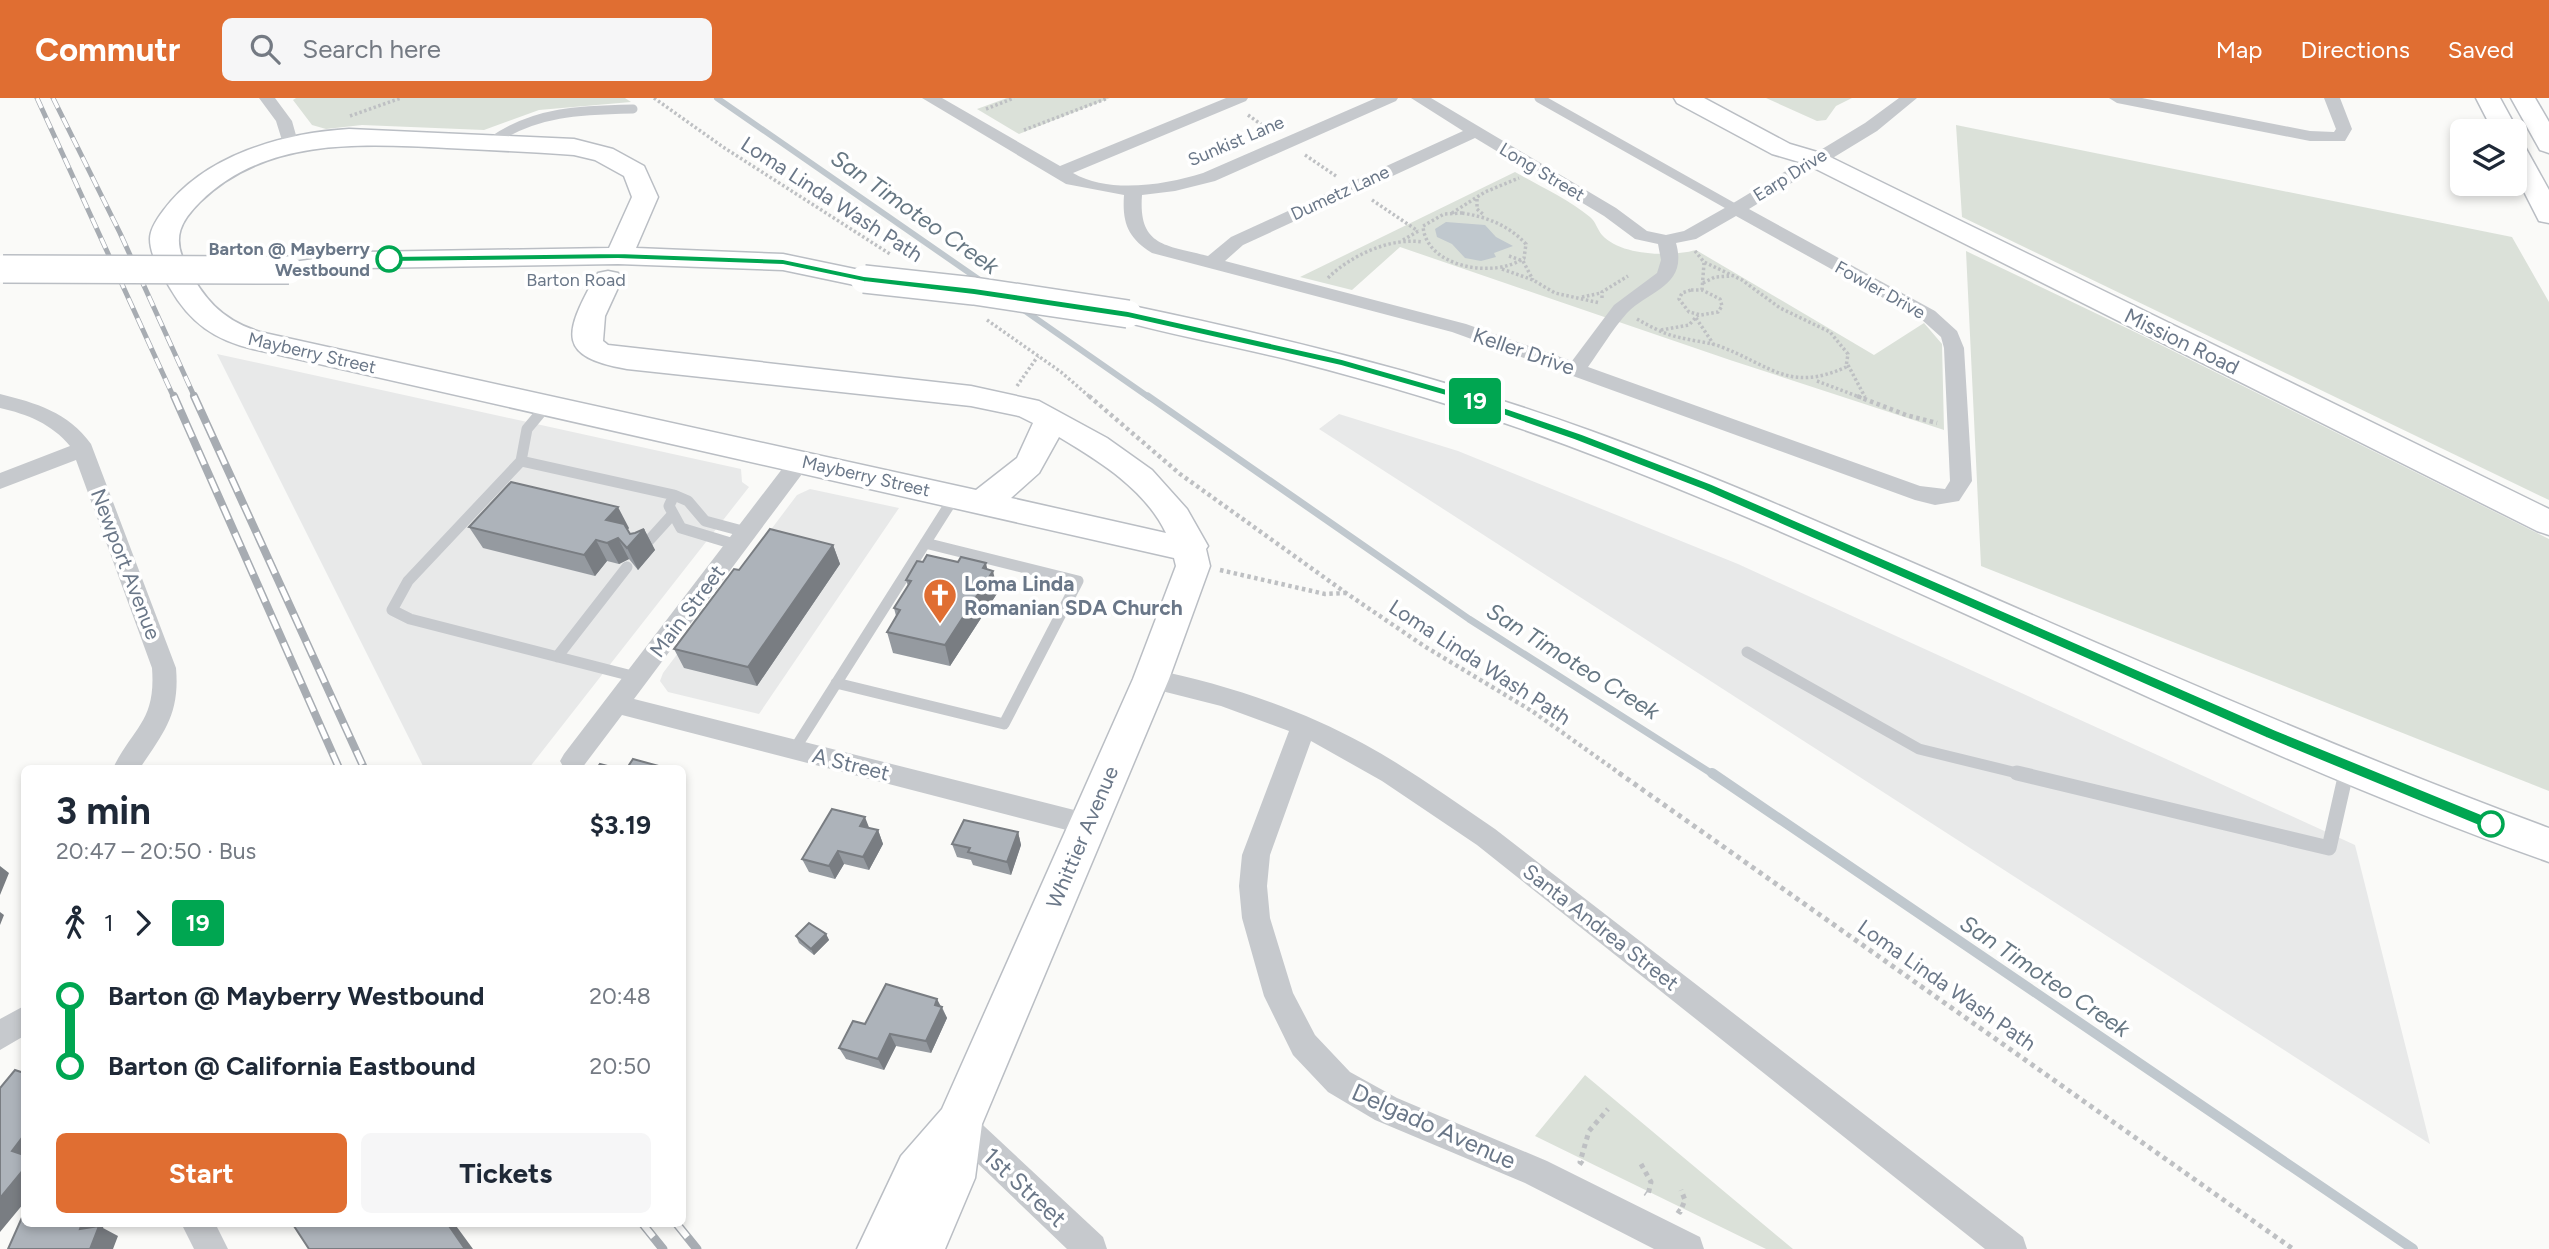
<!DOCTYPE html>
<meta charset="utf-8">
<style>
body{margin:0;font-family:Figtree,sans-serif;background:#f6f6f7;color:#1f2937;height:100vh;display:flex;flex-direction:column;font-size:26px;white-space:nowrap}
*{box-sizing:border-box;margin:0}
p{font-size:23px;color:#747a83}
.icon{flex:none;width:38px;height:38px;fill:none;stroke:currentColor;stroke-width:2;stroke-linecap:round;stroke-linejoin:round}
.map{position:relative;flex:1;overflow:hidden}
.panel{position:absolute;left:21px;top:667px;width:665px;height:462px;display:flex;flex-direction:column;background:#fff;border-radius:10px;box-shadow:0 4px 10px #0003}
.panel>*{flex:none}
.badge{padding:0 14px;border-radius:5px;font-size:24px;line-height:46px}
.controls{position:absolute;left:2450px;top:21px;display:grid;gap:14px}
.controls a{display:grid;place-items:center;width:77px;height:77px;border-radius:10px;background:#fff;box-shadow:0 4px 10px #0003;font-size:35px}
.map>.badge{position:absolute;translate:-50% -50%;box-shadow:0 0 0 4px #fff}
.legs{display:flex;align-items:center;gap:10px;height:77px;padding:0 35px;font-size:23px}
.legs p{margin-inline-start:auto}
.headline{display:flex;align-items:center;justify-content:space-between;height:119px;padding:0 35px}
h1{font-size:38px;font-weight:700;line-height:52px}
.cta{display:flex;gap:14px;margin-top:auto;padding:14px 35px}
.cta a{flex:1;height:80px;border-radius:10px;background:#e06e32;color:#fff;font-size:28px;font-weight:700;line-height:80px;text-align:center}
.cta a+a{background:#f6f6f7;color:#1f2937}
ul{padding:0 35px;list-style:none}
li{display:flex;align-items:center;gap:24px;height:70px;font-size:26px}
li i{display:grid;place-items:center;width:10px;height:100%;margin:0 9px;background:currentColor}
li i::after{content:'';width:18px;height:18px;margin:-9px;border:5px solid;border-radius:50%;background:#fff}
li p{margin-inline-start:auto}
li:first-child i{background:linear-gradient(#0000 50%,currentColor 0)}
li:last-child i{background:linear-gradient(currentColor 50%,#0000 0)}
header{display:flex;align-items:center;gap:42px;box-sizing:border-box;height:98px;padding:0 35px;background:#e06e32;color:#fff}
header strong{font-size:33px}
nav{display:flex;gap:38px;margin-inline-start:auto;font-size:24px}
.search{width:490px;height:63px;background:#f6f6f7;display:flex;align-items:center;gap:18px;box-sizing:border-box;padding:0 24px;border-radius:10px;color:#747a83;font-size:26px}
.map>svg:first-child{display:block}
.built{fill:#e8e9e9}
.green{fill:#dbe1d9}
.water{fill:#c0c8ce}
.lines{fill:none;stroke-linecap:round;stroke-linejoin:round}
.stream-far2{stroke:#c0c8ce;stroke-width:6}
.stream-far1{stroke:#c0c8ce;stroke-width:7}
.stream{stroke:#c0c8ce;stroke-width:10}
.secondary-casing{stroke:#babec4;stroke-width:3}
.path-far2{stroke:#bec0c3;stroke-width:3.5;stroke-dasharray:2.5 2.5;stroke-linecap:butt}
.path-far1{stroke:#bec0c3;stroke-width:4.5;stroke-dasharray:3.5 3.5;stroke-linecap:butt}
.path{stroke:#bec0c3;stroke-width:5;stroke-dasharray:4.5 4.5;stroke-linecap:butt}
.lane-far2{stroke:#c6c9cd;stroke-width:9}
.lane-far1{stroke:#c6c9cd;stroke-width:11}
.lane{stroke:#c6c9cd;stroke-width:15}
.street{fill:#c6c9cd;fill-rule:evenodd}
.secondary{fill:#fff;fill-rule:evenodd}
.rail-far2-casing{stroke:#a7acb2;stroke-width:5}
.rail-far1-casing{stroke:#a7acb2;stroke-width:8}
.rail-casing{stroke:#a7acb2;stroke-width:9}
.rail-far2{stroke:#fff;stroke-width:3.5;stroke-dasharray:11;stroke-linecap:butt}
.rail-far1{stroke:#fff;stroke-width:5;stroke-dasharray:15;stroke-linecap:butt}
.rail{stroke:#fff;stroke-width:6;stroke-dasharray:18;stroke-linecap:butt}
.secondary-bridge-casing{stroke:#babec4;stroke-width:30;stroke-linecap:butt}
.secondary-bridge{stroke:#fff;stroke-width:27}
.wall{fill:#959aa0}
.shaded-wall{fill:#797d82}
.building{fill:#adb3ba;stroke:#797d82;stroke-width:2}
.line-1{fill:#00a651;stroke:#fff;stroke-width:2}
.stop-1-dot{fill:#fff;stroke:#00a651;stroke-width:3.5}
.labels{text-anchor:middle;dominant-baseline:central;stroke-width:7;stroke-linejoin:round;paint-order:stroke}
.far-street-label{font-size:18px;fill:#6a7788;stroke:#fff}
.far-stop-label{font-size:18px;font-weight:bold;fill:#6a7788;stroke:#fff;text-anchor:end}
.street-label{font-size:21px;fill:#6a7788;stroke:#fff}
.poi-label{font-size:21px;font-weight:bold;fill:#6a7788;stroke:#fff;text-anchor:start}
.water-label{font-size:23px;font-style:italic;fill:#667783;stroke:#fff}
.near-street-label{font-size:24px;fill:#6a7788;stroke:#fff}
</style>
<header>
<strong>Commutr</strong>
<div class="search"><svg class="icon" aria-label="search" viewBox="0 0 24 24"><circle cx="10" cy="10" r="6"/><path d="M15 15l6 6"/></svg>Search here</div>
<nav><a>Map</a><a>Directions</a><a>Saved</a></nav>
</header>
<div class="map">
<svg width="2549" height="1151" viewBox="0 0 2549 1151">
<rect width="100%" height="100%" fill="#fafaf8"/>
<path class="built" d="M 217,256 L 741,371 L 742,384 L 749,389 L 529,670 L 424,670 Z
M 1339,316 L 1458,353 L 1738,466 L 2355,747 L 2430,1046 L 1319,331 Z
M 810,391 L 899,410 L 759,616 L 668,594 L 660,583 L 663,575 L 797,397 Z"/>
<path class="green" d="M 296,0 L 625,0 L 631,4 L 539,12 L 484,32 L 362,27 L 326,31 L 312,27 L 293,2 Z
M 1007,0 L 1110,0 L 1019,36 L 977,11 Z
M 1766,0 L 1852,0 L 1836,8 L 1826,22 L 1817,23 Z
M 1956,27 L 2512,139 L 2549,204 L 2549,402 L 1962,119 Z
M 1515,74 C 1539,88 1568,101 1590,119 C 1596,124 1597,131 1602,137 C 1621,158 1671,159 1696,152 L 1874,257 L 1924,225 L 1942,246 L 1944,332 L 1730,262 L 1400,149 L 1352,192 L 1300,179 Z
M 1966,153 L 2137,235 L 2549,441 L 2549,693 L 1981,468 Z
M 1585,977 L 1793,1151 L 1766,1151 L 1535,1038 Z"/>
<path class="water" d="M 1446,124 L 1485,127 L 1496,139 L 1513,148 L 1494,155 L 1496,159 L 1481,163 L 1465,160 L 1452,146 L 1437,139 L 1435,131 Z"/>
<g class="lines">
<path class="stream-far2" d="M 717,0 L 984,185
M 1018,208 L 1150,300"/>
<path class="stream-far1" d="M 1148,298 L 1469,521 L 1714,677"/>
<path class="stream" d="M 1712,675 L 2413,1151"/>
<g class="secondary-casing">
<path id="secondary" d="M 1674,0 L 1704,0 L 1790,46 L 1824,56 L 2549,411 L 2549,437 L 2537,433 L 1806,66 L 1772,56 L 1677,5 Z
M 2476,0 L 2500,0 L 2518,33 L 2515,37 L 2515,33 L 2493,33 Z
M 2511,0 L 2535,0 L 2549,24 L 2549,55 L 2540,52 Z
M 349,31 L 574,41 L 613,51 L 644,68 L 658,99 L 636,150 L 783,156 L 874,175 L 878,181 L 874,187 L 864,189 L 783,172 L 618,166 L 364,170 L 289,180 L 279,178 L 275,172 L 279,166 L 364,154 L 609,150 L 632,99 L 624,78 L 595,62 L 574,57 C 532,54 489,52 447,50 C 361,46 266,39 200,104 C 181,123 172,139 185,165 C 203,200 221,222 260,234 L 976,392 L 1017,360 L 1033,325 L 1019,318 L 971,308 L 627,271 C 557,259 564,236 594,181 L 598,175 L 608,173 L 618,175 L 622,181 L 605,218 L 603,243 L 608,247 L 971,288 L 1039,303 L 1107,340 L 1152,372 L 1187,411 L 1208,448 L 1206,451 L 1210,468 L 1169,581 L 982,1026 L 975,1080 L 945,1151 L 857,1151 L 901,1058 L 942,1011 L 1133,581 L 1176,468 L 1174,460 L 253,251 C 215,242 190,225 170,190 C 162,176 150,158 150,141 C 150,131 157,121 163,113 C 204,57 283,35 349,31 ZM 1059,339 C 1099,363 1145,391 1166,435 L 1011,400 L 1039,375 Z
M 2515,44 L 2524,47 L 2549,92 L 2549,125 L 2539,123 L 2515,76 Z
M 1128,207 C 1285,240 1440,278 1591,333 C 1713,377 1832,430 1950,481 C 2149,568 2346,655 2549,730 L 2549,764 C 2226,650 1925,485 1606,362 C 1506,323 1403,291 1298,264 C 1238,249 1177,238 1118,222 L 1113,216 L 1118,210 Z"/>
</g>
<path class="path-far2" d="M 654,0 L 723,49 L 890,156
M 986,11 L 1014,0
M 1248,17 L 1269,32
M 350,18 L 401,0
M 1024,32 L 1108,0
M 1305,57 L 1336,78
M 1477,101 L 1477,111 L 1484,117
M 1372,102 L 1418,133
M 1452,115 L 1485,94 L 1519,80
M 1462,115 C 1487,119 1508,127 1526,146 L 1524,160 C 1495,181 1426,170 1423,128 L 1444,116 Z
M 1403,142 L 1420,132
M 1509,158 L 1523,163 L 1533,182
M 1502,171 L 1533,182 L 1555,195 L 1600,205
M 1328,180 C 1351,157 1391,139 1423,144
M 1703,185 L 1715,179 L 1732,178
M 1691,192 L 1702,192 L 1720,201 L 1722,208 L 1718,214 L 1701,217 L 1689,214 L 1679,201 L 1682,195 Z
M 1702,192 L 1704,165
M 1582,199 L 1601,195
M 1602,200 L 1602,194 L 1628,178
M 1696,220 L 1714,247
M 1637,221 C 1651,229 1666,237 1682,240 C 1694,243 1707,244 1719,248 C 1770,267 1789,295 1846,269 L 1848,256 L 1830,234 L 1780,210 L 1742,182 L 1704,164 L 1695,153
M 987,222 L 1061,274 L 1091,300
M 1661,232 L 1689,227 L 1698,217
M 1848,267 L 1865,299
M 1817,283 L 1862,300
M 1017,288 L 1038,258"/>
<path class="path-far1" d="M 1089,298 L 1180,376 L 1346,495 L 1424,548 L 1532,613 L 1622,677
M 1857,298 L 1906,317 L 1937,325
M 1220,472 L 1325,496 L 1345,495"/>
<path class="path" d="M 1619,675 L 2293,1151
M 1583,1066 L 1580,1064 L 1589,1033 L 1608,1011
M 1641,1066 L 1651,1084 L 1648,1097 L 1645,1095
M 1677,1112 L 1680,1114 L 1685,1102 L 1681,1092"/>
<path class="lane-far2" d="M 1539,0 L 1736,111
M 491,44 C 534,13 582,12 633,11"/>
<path class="lane-far1" d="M 547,307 L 527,331 L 521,363 L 408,483 L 392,512 L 410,521 L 636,579
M 521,363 L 674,397 L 688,403 L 705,423 L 746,434
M 674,397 L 669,408 L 681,430 L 737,447
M 643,449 L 672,417
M 1747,554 L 1919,651 L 2025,677
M 557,559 L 627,469
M 836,585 L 1004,626 L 1078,483 L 925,445
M 794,652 L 955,398
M 2345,677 L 2347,669"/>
<path class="lane" d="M 2017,675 L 2329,750 L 2346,675"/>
<path class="street" d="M 259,0 L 275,0 L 292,23 L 299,48 L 297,52 L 285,52 L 276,23 Z
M 922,0 L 942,0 L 1060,68 L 1226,0 L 1248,0 L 1246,3 L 1073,75 C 1109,96 1165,87 1203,75 L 1376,0 L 1398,0 L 1396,3 L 1215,83 L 1175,93 L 1142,97 C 1138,149 1166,147 1208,158 L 1231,139 L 1463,33 L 1411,0 L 1431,0 L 1616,110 L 1647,133 L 1666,137 L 1684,133 L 1730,107 L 1865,25 L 1899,0 L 1917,0 L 1877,33 L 1749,111 L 1935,213 L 1957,233 L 1964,250 L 1972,383 L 1959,403 L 1935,407 L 1915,402 L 1452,234 L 1152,155 C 1128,140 1122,125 1124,97 L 1066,86 ZM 1475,40 L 1604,118 L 1635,141 L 1658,146 L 1661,162 L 1657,175 L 1614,207 L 1572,263 L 1466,226 L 1225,163 L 1243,147 ZM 1736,118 L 1921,221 L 1941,239 L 1944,250 L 1950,383 L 1945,391 L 1920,388 L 1588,269 C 1601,251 1612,232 1627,215 C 1651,191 1688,188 1676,145 L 1696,141 Z
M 2109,0 L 2142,0 L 2310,33 L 2334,34 L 2336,31 L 2324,0 L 2340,0 L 2352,31 L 2345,43 L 2310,43 L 2117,5 Z
M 0,296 C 36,305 68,314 91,346 L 176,570 C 180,616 164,634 140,670 L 113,670 C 134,628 156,623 152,570 L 76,362 L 0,391 L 0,375 L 70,348 C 52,326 27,316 0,310 Z
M 800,356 L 808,358 L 811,363 L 808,368 L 634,601 L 1086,715 L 1095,718 L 1099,726 L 1095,734 L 1086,737 L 622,617 L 582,670 L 564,670 L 560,663 L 564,656 L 792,358 Z
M 1151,571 C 1225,586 1298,610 1364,646 C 1410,671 1452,702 1495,731 L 2023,1139 L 2027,1151 L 1985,1151 L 1477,747 L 1382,683 L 1311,643 L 1270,757 L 1267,788 L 1270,820 L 1293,895 L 1315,937 L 1350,974 L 1397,1000 L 1547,1063 L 1700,1139 L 1704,1151 L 1654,1151 L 1525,1085 L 1375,1022 L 1328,994 L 1293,957 L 1264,898 L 1242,820 L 1239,788 L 1242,757 L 1289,633 L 1221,608 L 1142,588 L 1139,581 L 1142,574 Z
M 24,908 L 24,938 L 0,952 L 0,921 Z
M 959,1011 L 970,1015 L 1103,1139 L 1107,1151 L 1067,1151 L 948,1037 L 944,1026 L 948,1015 Z
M 181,1125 L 215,1125 L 228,1151 L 194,1151 Z"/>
<use href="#secondary" class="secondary"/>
<g class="rail-far2-casing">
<path id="rail-far2" d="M 37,0 L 174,300
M 53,0 L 120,135 L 195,300"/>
</g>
<g class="rail-far1-casing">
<path id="rail-far1" d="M 174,298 L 339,670
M 194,298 L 364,670"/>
</g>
<g class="rail-casing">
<path id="rail" d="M 642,1125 L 663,1151
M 676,1125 L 697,1151"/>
</g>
<use href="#rail-far2" class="rail-far2"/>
<use href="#rail-far1" class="rail-far1"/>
<use href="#rail" class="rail"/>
<g class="secondary-bridge-casing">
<path id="secondary-bridge" d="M 3,171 L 289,172
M 864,181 L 974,193 L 1128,216"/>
</g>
<use href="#secondary-bridge" class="secondary-bridge"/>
</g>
<path class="wall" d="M 469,429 L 629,430 L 627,432 L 630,436 L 635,435 L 644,431 L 655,452 L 638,472 L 629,461 L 619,466 L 607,463 L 595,478 L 483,450 Z
M 833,447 L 840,466 L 757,588 L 684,570 L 674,551 L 739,472 Z
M 988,471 L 998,494 L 950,568 L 893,555 L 887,534 L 896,518 L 894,510 L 908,488 L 906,482 Z
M 870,730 L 878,732 L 883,746 L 869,772 L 844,766 L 835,781 L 809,774 L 802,761 Z
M 1018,734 L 1021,747 L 1011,777 L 973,767 L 971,762 L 957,759 L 952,746 Z
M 826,836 L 829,842 L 814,857 L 799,845 L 796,838 Z
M 940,908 L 942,909 L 947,920 L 931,955 L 896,948 L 884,972 L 846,961 L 839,950 L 865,926 Z"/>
<path class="shaded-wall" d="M 618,409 L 629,430 L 619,442 L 629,461 L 619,466 L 607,445 L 606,422 Z
M 644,431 L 655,452 L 638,472 L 627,450 Z
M 596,442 L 607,463 L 595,478 L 584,457 Z
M 833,447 L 840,466 L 757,588 L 748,569 Z
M 986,465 L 989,479 L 993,473 L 998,494 L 950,568 L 945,547 Z
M 682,681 L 686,687 L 682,692 Z
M 865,719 L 870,732 L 860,728 Z
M 878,732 L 883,746 L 869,772 L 863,759 Z
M 1018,734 L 1021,747 L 1011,777 L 1007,764 Z
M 838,753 L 844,766 L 835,781 L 829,768 Z
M 0,768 L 9,775 L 0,797 Z
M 0,814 L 4,817 L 0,827 Z
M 826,836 L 829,842 L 814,857 L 811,851 Z
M 937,901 L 947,920 L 931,955 L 926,943 L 935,907 Z
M 890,936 L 896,948 L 884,972 L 878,961 Z
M 24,1037 L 24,1060 L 12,1053 Z
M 24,1071 L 24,1105 L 0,1134 L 0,1100 Z
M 82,1125 L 105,1125 L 103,1130 L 118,1138 L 113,1151 L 90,1151 L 80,1131 Z
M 447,1125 L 454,1125 L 473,1151 L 465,1151 Z"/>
<path class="building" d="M 511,384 L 618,409 L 606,422 L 624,426 L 630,436 L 635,435 L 644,431 L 627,450 L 618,440 L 607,445 L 596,442 L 584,457 L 469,429 Z
M 770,431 L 833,447 L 748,569 L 674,551 L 734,471 L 739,472 Z
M 927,457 L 958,464 L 961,459 L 986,465 L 983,470 L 993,473 L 945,547 L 887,534 L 900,512 L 894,510 L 911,483 L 906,482 L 917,463 L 923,464 Z
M 633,661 L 666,670 L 627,670 Z
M 600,666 L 615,670 L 597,670 Z
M 832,711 L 865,719 L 860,728 L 878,732 L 863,759 L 838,753 L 829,768 L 802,761 Z
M 964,722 L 1018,734 L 1007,764 L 968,754 L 970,750 L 952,746 Z
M 809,825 L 826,836 L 811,851 L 796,838 Z
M 886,886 L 937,901 L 935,907 L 942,909 L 926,943 L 890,936 L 878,961 L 839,950 L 853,923 L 865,926 Z
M 15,972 L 24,975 L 24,1037 L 12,1053 L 24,1057 L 24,1071 L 0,1100 L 0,990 Z
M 24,1115 L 24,1125 L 82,1125 L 80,1131 L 99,1128 L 90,1151 L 8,1151 Z
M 292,1125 L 447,1125 L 465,1151 L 309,1151 Z"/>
<path class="line-1" d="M 618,155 L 783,161 L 864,178 L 974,190 L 1128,213 L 1342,261 L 1468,297 L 1582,336 L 1712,386 L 2276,632 L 2496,722 L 2498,726 L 2491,733 L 2486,731 L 2266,640 L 1703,392 L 1574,342 L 1460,302 L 1341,268 L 1128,220 L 974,197 L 864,184 L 783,167 L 618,161 L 389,164 L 384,161 L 389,158 Z"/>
<defs>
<g id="church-pin" transform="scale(1.75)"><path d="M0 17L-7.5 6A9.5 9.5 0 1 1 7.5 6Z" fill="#e06e32" stroke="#fff"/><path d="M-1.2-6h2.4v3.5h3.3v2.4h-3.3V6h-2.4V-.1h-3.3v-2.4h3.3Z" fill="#fff"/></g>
</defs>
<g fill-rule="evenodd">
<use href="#church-pin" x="940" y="497"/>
</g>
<g class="stop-1-dot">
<circle cx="389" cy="161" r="12"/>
<circle cx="2491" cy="726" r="12"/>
</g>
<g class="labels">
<g class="far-street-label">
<text transform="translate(1236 43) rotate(-23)">Sunkist Lane</text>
<text transform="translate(1542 74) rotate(31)">Long Street</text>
<text transform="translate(1790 77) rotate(-32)">Earp Drive</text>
<text transform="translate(1340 95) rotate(-25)">Dumetz Lane</text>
<text x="576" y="182">Barton Road</text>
<text transform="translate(1880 192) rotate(29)">Fowler Drive</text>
<text transform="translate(312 255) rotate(13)">Mayberry Street</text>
<text transform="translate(866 378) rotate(13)">Mayberry Street</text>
</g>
<g class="far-stop-label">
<text x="370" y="151">Barton @ Mayberry<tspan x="370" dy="21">Westbound</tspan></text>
</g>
<g class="street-label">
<text transform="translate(832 101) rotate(33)">Loma Linda Wash Path</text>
<text transform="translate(2182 243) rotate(26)">Mission Road</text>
<text transform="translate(1524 253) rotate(19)">Keller Drive</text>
<text transform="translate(126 466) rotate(69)">Newport Avenue</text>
<text transform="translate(687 513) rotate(-53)">Main Street</text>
<text transform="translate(1480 564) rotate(33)">Loma Linda Wash Path</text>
<text transform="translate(851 666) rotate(14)">A Street</text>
<text transform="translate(1082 739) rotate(-67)">Whittier Avenue</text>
<text transform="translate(1601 829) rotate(38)">Santa Andrea Street</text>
<text transform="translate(1947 887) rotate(35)">Loma Linda Wash Path</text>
</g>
<g class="poi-label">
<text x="964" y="485">Loma Linda<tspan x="964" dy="24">Romanian SDA Church</tspan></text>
</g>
<g class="water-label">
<text transform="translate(915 114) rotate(35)">San Timoteo Creek</text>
<text transform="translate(1573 563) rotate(32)">San Timoteo Creek</text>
<text transform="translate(2045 878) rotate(34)">San Timoteo Creek</text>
</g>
<g class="near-street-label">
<text transform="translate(1434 1028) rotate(24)">Delgado Avenue</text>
<text transform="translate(1025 1089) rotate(43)">1st Street</text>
</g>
</g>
</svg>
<div class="controls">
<a><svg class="icon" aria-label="layers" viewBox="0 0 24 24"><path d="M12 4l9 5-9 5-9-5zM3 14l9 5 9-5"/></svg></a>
</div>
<b class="badge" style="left:1475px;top:303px;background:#00a651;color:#fff">19</b>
<section class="panel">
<div class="headline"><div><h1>3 min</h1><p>20:47 – 20:50 · Bus</p></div><b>$3.19</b></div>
<div class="legs"><svg class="icon" aria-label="walk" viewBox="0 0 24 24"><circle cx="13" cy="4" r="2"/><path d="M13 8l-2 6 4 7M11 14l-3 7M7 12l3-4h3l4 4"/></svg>1<svg class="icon" aria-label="forward" viewBox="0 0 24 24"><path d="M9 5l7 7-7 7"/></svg><b class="badge" style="background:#00a651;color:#fff">19</b></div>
<ul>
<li><i style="color:#00a651"></i><b>Barton @ Mayberry Westbound</b><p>20:48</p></li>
<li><i style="color:#00a651"></i><b>Barton @ California Eastbound</b><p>20:50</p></li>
</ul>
<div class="cta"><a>Start</a><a>Tickets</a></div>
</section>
</div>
